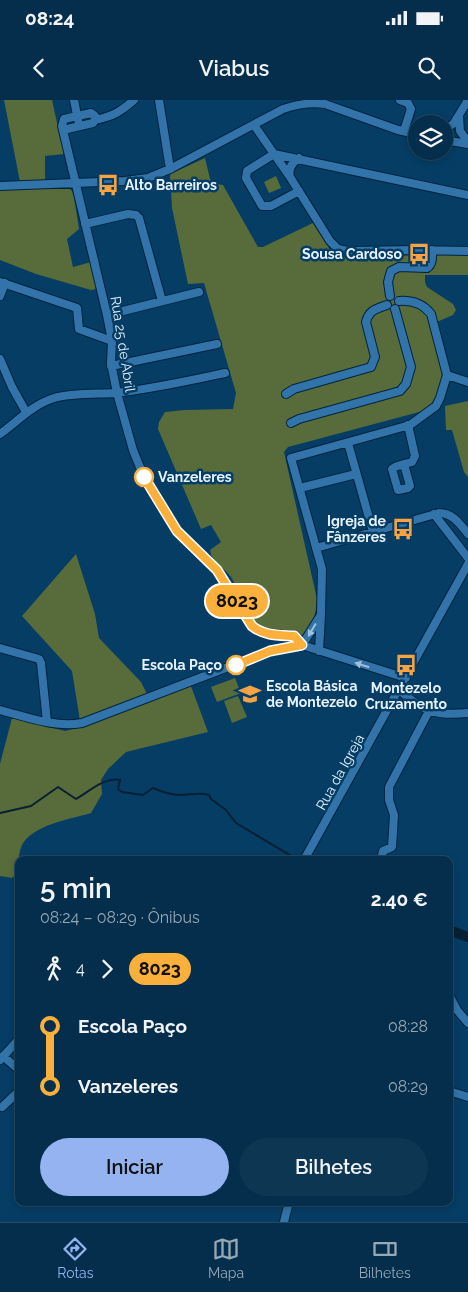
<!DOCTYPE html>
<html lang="pt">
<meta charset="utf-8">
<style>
body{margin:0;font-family:Raleway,sans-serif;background:#0d3652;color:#f1f3f6;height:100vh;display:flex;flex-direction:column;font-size:19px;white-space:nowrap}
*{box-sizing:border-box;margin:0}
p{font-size:16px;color:#97a8b5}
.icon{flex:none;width:28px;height:28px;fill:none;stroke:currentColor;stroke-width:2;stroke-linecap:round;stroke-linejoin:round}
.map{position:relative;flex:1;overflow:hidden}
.details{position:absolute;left:15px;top:756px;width:438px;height:350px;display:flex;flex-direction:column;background:#042e4b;border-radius:10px;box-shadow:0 2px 8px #0003,0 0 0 1px #254a63}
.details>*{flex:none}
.badge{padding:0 10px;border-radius:16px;font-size:18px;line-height:32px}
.tools{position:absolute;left:408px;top:15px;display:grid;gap:10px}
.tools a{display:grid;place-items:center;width:45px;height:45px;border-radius:50%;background:#042e4b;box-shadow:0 2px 8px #0003,0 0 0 1px #254a63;font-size:25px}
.map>.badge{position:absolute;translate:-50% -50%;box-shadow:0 0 0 2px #fff}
.legs{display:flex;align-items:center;gap:8px;height:55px;padding:0 25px;font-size:16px}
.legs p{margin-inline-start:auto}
.head{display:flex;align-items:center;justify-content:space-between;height:85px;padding:0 25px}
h1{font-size:28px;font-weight:600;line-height:38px}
.cta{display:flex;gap:10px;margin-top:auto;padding:10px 25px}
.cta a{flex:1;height:58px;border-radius:30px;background:#95b2f1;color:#111;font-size:20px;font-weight:600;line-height:58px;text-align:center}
.cta a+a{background:#0d3652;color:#f1f3f6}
ul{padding:0 25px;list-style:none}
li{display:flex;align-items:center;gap:18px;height:60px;font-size:19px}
li i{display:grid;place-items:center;width:8px;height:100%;margin:0 6px;background:currentColor}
li i::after{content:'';width:12px;height:12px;margin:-6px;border:4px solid;border-radius:50%;background:#042e4b}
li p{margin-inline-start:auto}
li:first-child i{background:linear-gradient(#0000 50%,currentColor 0)}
li:last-child i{background:linear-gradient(currentColor 50%,#0000 0)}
.status{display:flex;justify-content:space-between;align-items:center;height:35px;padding:0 25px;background:#042e4b;direction:ltr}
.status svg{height:14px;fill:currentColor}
header{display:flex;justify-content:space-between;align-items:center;height:65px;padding:0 25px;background:#042e4b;font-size:22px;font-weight:600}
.tabs{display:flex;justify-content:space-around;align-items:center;height:70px;border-top:1px solid #254a63;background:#042e4b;font-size:14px;color:#97a8b5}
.tabs a{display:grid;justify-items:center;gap:2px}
.tabs .current{color:#95b2f1}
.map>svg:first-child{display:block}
.green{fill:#586b3a}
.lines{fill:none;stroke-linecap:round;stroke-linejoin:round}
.stream{stroke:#082033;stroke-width:2}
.river{stroke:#082033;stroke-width:10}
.minor-casing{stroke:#00233e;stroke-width:10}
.minor{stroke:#3274a9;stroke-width:8}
.oneway{fill:#9ec0dd}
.line-1-casing{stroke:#fff;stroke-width:11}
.line-1{stroke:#fbb03b;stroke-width:8}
.stop-1-dot{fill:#fff;stroke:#fbb03b;stroke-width:2.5}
.labels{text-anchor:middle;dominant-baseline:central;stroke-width:5;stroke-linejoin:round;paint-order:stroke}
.poi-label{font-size:14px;font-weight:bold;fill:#e6f3ff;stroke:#063d64;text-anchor:start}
.street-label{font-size:14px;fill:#e6f3ff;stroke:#063d64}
.stop-label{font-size:14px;font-weight:bold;fill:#e6f3ff;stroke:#063d64;text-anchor:start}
</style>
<div class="status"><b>08:24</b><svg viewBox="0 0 49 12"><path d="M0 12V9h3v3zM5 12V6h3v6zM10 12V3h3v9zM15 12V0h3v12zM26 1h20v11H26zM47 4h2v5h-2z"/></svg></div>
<header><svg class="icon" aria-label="back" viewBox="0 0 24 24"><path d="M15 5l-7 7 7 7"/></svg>Viabus<svg class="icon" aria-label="search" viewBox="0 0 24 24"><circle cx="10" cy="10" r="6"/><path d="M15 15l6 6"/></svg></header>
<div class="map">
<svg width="468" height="1122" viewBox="0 0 468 1122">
<rect width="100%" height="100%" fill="#063d64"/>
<path class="green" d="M 4,0 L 52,0 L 64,54 L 45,56 L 45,88 L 67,86 L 72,91 L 74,97 L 79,129 L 67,139 L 73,167 L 91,162 L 96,189 L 91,190 L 36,174 L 0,160 L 0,90 L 21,87 Z
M 205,58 L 211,83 L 223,85 L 258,147 L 263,147 L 315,122 L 333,156 L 468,155 L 468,175 L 425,175 L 425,182 L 427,187 L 453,204 L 456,210 L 453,215 L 432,224 C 439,254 454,289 423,311 L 288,347 L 284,352 L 317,499 C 316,514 313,524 304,536 C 290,530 272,534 258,527 C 246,521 239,489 231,477 C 224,467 212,463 210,450 L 221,442 L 211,425 L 201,429 L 158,329 L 159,322 L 165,312 L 184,310 L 233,309 L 236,293 L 204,183 L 188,184 L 172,108 L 170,74 Z
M 276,76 L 281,88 L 269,93 L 264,82 Z
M 468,301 L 468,377 L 464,372 L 452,330 L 446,330 L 445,306 Z
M 76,454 L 95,514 L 99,538 L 141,582 L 148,596 L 188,578 L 208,632 L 126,652 L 108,669 L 101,680 L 102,694 L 91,713 C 71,719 32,725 22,745 C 18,753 19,763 19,771 L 12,778 L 0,776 L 0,664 L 12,618 L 65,631 L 81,627 L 72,571 L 22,516 Z
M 235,578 L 241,593 L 217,602 L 211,587 Z
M 238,596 L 247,617 L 232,623 L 224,601 Z"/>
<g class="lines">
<path class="stream" d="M 0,713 L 31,706 L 58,687 L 76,699 C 90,691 104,677 120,680 L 118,689 L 122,692 L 143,695 L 153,688 C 162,692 171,695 181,695 C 190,695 200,692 209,695 L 211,699 L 226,710 L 236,723 L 298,760
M 358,760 L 371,757 L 376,760"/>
<path class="river" d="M 449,830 L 468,837"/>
<g class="minor-casing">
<path id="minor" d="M 74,0 L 78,20
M 159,0 L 170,69
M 400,0 L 408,3 L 411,9 L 404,31
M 459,16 L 460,31 L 468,42
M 95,20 C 114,16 120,12 134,0
M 254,25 L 290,77 L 330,141 L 338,149 L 348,151 L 418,150 L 468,151
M 63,30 L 93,23 L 95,20 L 95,16 L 91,13 L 64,19 L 62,26 L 107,215 L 112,241 L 111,263 L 117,293 L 133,350 L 146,382 L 177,431 L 217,470 L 252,526 L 263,533 L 294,536 L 302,545
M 444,31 L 454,23 L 468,0
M 444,40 L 468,44
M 290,77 C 288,68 292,63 299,58
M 0,86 L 125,81 L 148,78 L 170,69 L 283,9 C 298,4 310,2 325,4 L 398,30 L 416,34
M 299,91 L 271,106 L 262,106 L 246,78 L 247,71 L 274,54 L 468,95
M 85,124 L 128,114 L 136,115 L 139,118 L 162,201
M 0,182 L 77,208 L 79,229 L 112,241
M 0,196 L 5,183
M 390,196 L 388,182 L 391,171 L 399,167 L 427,168 C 433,164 432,157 432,150
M 107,215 L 199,192
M 0,259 L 12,287 L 26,312
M 111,266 L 217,244
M 447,275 L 468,282
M 286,294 L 294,289 L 371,267 L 375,257 L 366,222 C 369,210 376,209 387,205
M 291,323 L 299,319 L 400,291 L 406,284 L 411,267 L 395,209
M 0,334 C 17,322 32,305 54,298 C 69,293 98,294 115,293 C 152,289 188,281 225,273
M 348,343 L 373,432
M 404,364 L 410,386 L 408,388 L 398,390 L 392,369 C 396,365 406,364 412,362 L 415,356 L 408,325
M 300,388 L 356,374
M 434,414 L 468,458
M 316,448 L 439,413 C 453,413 460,424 468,434
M 321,515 L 322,469 L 291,358 L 410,325 L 436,306 L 440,298 L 447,275 L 431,214 C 423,204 412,200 399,201
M 302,545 L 321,515 L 319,551
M 0,548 L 39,559 L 41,563 L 47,622
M 399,590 C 425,612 434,616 468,613
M 0,610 C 27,617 55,628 82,623 L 270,551 L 302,545 L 406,578
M 304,760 L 468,464
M 381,760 L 383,751 L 392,747 L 394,715 L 389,700 L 389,687 L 429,611
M 450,897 L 457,910 L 468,923
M 3,956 L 19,970
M 0,960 L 19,939
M 449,991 L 468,997
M 2,1007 L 19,991
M 284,1122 L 289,1102"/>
</g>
<use href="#minor" class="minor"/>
</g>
<defs><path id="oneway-solid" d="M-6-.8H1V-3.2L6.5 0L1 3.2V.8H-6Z" transform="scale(1.25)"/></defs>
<g class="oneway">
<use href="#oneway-solid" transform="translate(312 530) rotate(121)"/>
<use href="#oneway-solid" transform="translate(362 565) rotate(-162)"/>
</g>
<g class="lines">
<g class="line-1-casing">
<path id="line-1" d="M 144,377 L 177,431 L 217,470 L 252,526 C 264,536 279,535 294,536 L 302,545 L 270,551 L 236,565"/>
</g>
<use href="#line-1" class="line-1"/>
</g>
<defs>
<g id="bus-bare" transform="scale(1.725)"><path d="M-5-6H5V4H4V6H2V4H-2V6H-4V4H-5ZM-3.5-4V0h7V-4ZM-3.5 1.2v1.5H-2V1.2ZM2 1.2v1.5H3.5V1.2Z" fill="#f5a345" stroke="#063d64" stroke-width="2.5" paint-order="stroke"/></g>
<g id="school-bare" transform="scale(1.725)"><path d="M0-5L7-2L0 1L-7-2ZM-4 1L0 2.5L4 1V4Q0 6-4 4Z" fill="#f5a345" stroke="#063d64" stroke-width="2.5" paint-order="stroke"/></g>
</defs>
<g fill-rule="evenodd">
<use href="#bus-bare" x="108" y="85"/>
<use href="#bus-bare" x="419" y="154"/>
<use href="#bus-bare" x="403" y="429"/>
<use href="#bus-bare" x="406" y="565"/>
<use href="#school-bare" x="250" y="594"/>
</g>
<g class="stop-1-dot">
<circle cx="144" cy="377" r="9"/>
<circle cx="236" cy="565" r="9"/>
</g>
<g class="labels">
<g class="poi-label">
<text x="125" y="85">Alto Barreiros</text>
<text x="402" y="154" text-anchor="end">Sousa Cardoso</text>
<text x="386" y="421" text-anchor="end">Igreja de<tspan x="386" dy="16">Fânzeres</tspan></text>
<text x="266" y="586">Escola Básica<tspan x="266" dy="16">de Montezelo</tspan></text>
<text x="406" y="588" text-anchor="middle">Montezelo<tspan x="406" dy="16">Cruzamento</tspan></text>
</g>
<g class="street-label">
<text transform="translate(123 244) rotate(81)">Rua 25 de Abril</text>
<text transform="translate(340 672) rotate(-61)">Rua da Igreja</text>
</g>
<g class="stop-label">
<text x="158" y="377">Vanzeleres</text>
<text x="222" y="565" text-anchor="end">Escola Paço</text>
</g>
</g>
</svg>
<div class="tools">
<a><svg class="icon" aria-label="layers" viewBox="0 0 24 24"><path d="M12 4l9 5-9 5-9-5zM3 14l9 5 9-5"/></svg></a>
</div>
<b class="badge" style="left:237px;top:501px;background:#fbb03b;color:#111">8023</b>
<section class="details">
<div class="head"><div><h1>5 min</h1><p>08:24 – 08:29 · Ônibus</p></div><b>2.40 €</b></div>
<div class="legs"><svg class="icon" aria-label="walk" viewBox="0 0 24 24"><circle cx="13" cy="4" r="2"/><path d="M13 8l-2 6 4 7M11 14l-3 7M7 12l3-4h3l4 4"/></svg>4<svg class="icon" aria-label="forward" viewBox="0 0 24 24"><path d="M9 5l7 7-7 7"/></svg><b class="badge" style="background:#fbb03b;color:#111">8023</b></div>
<ul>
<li><i style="color:#fbb03b"></i><b>Escola Paço</b><p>08:28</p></li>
<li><i style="color:#fbb03b"></i><b>Vanzeleres</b><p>08:29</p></li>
</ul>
<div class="cta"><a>Iniciar</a><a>Bilhetes</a></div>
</section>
</div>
<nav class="tabs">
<a class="current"><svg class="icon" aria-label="directions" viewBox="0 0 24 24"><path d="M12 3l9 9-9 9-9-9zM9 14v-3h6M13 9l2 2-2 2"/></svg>Rotas</a>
<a><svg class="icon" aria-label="map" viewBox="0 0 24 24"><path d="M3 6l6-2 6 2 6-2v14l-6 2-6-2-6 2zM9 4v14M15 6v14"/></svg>Mapa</a>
<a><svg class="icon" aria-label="tickets" viewBox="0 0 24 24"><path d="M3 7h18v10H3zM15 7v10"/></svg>Bilhetes</a>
</nav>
